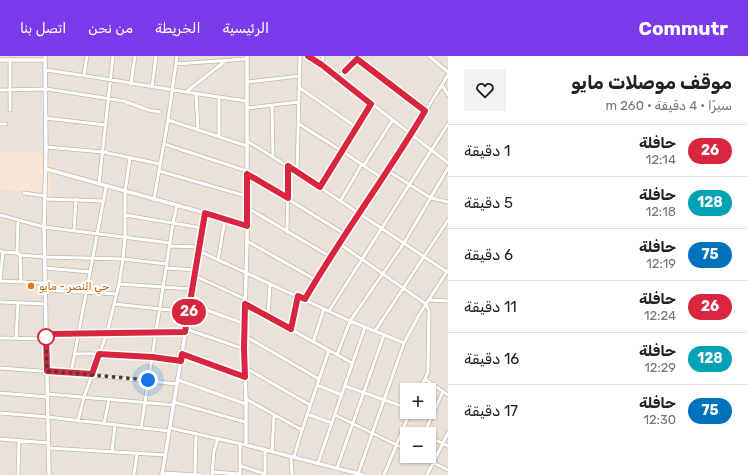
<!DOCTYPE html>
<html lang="ar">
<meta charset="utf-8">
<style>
body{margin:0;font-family:Rubik,"Noto Naskh Arabic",sans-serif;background:#f2f2f2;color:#222;direction:rtl;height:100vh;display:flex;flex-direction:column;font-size:15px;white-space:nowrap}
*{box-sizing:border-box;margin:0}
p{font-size:13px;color:#767676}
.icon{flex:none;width:22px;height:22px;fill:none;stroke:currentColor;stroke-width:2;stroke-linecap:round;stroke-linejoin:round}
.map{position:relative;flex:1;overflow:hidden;direction:ltr}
.sheet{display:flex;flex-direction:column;background:#fff;width:300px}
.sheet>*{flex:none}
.badge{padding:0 8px;border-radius:13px;font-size:14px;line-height:26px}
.buttons{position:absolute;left:400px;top:327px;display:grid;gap:8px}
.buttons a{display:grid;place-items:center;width:36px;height:36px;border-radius:0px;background:#fff;box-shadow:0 1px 3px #0004;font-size:20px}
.you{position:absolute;width:20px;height:20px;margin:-10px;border:3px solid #fff;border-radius:50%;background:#1a73e8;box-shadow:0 0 0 6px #1a73e833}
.map>.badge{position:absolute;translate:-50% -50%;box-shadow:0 0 0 2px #fff}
.round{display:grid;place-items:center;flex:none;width:42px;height:42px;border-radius:0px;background:#f2f2f2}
.overview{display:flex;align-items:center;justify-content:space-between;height:68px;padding:0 16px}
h1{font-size:19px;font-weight:700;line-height:30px}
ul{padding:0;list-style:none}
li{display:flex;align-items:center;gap:12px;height:52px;padding:0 16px;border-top:1px solid #e0e0e0}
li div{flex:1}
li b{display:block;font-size:15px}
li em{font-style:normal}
li .badge{min-width:44px;font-weight:700;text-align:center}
header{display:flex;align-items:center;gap:24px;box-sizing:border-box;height:56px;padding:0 20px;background:#7c3aed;color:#fff}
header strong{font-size:19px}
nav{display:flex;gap:22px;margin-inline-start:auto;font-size:14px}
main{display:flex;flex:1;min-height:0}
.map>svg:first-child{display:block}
.residential{fill:#eae2d8;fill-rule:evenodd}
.commercial{fill:#f8e5d5}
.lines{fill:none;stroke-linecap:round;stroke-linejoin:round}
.minor-casing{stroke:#c2b7ac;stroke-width:4.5}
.tertiary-casing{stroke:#c2b7ac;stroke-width:5}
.minor{stroke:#fff;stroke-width:3}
.tertiary{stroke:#fff;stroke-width:3.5}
.line-casing{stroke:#fff;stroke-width:9}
.line{stroke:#d7263d;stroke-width:6}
.walk{stroke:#4a4037;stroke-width:4;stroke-dasharray:0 7.2}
.food-dot{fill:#e8710a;stroke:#fff;stroke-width:1.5}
.stop-dot{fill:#fff;stroke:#d7263d;stroke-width:2}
.labels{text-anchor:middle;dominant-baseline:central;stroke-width:4;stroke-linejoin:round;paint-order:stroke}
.food-label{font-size:11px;fill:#c56008;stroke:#fff;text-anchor:start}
</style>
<header>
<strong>Commutr</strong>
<nav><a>الرئيسية</a><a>الخريطة</a><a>من نحن</a><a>اتصل بنا</a></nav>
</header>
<main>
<section class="sheet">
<div class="overview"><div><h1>موقف موصلات مايو</h1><p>سيرًا · 4 دقيقة · 260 m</p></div><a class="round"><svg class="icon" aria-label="heart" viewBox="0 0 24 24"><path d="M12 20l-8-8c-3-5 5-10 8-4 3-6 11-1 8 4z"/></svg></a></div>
<ul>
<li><span class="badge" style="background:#d7263d;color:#fff">26</span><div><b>حافلة</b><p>12:14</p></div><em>1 دقيقة</em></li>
<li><span class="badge" style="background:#00a3b4;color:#fff">128</span><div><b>حافلة</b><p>12:18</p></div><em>5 دقيقة</em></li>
<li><span class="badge" style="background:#0072bc;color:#fff">75</span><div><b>حافلة</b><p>12:19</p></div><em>6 دقيقة</em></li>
<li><span class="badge" style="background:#d7263d;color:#fff">26</span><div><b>حافلة</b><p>12:24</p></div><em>11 دقيقة</em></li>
<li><span class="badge" style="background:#00a3b4;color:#fff">128</span><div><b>حافلة</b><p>12:29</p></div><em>16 دقيقة</em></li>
<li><span class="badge" style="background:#0072bc;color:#fff">75</span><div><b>حافلة</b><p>12:30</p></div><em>17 دقيقة</em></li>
</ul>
</section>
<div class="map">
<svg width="448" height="419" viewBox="0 0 448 419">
<rect width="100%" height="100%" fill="#f6f1ea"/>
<path class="residential" d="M 0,0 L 448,0 L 448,419 L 0,419 ZM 407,334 L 429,334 L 429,356 L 407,356 ZM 407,378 L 429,378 L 429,400 L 407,400 Z"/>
<path class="commercial" d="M 0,96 L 50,97 L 51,138 L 0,133 Z"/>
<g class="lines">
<g class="minor-casing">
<path id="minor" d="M 308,0 L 322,9 L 448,107
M 352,0 L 352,7
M 429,0 L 448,16
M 357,3 L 425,55
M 10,4 L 10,54
M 176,8 L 246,3
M 322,9 L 323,0
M 45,14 C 113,23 179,36 247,45
M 84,19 L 87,0
M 337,22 L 360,0
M 247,26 L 300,20
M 131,28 L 135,0
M 442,29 L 448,39
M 152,31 L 156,0
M 300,32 L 356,71
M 0,34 L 46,33 L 124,45 L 148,54 L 160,56
M 186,36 L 224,6
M 196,38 L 198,73
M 272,50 L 273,101
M 247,52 L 299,46
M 45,62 L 106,69
M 168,64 L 247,90
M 0,68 L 6,68
M 299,68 L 342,95 L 382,122
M 219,80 L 219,42
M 247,85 L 297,116 L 447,216
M 164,88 L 247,115
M 46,91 L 103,96 L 160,108
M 364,109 L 392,65
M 159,115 L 246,140
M 388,115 L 431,142 L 448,146
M 297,116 L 300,0
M 247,118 L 346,179
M 99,128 L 113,0
M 319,131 L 371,48
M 24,137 L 45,140
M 45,143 L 102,145
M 154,143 L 168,64 L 177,0
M 341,144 L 362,108
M 246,151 L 331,201
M 0,159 L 44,171 L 170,187
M 125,159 L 202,172
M 74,175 L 76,143
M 287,176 L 288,110
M 247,185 L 316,224
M 340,188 L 426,248 L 429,255 L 428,312 L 428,316 L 425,323 L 448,339
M 170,190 L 199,191
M 0,195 L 3,196 L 17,197 L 20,199 L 44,201 L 123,203 L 167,208
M 199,195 L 350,265 L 404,287
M 17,197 L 18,164
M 20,199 L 21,226
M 218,204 L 225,163
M 45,212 L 90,216
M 166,212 L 196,214
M 195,220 L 245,243
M 0,225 L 45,227
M 0,225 L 3,196
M 119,228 L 192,233
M 45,234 L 116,238
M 305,243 L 316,224 L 388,115 L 448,19
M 430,244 L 448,245
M 0,246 L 45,248
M 114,248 L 189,256
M 190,248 L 245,268
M 245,248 L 352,307
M 329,255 L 448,68
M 268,260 L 270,228
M 186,273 L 244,293
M 291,273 L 298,240
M 375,275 L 448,164
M 46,278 L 185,276
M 245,280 L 319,323
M 0,282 L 46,283
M 16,282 L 18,247
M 313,286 L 324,253
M 75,298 C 110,297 145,300 181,305
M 182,298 L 245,321
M 337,299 L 350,265 L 404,187 L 448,112
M 244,311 L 310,349
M 0,312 L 92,319 L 177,328
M 71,317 L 106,131
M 178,324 L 246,348
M 317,329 L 342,339
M 345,330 L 407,352
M 419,334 L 425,323
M 0,337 L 47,341
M 47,338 L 174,349
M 246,343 L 302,374
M 174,346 L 245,366
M 0,357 L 48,361 L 169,375
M 307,358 L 332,367
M 335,359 L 407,394
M 78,365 L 84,341 L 107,277 L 119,228 L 123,203 L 125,181 L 125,136 L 130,102
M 104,368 L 109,343
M 141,372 L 173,167 L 177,149
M 170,372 L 246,389
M 404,372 L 421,378
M 424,378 L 443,335
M 429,381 L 448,390
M 0,383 L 49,387
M 240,387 L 240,419
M 48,392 L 165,399
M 112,395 L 115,369
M 272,395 L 274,359
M 419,400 L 448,414
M 291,401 L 292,419
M 294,401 L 302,374 L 329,294
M 318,407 L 365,271
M 241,410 L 265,418
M 337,412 L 384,279
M 212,416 L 240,418
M 162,417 L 201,419
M 358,418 L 404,287 L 419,259 L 448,214
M 18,419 L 19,385
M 134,419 L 137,397
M 195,419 L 196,377
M 212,419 L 214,395 L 218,382
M 265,419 L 265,393
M 384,419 L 410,356
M 427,419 L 448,377"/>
</g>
<g class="tertiary-casing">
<path id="tertiary" d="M 45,0 L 46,97 L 44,171 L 49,419
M 247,0 L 247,185 L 244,293 L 246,343 L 246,389 L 363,419
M 0,4 L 45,4
M 46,113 L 205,157 L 247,170
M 162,419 L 205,157"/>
</g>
<use href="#minor" class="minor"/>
<use href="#tertiary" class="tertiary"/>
</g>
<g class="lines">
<g class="line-casing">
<path id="line" d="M 308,0 L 322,9 L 371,48 L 320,131 L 288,110 L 288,142 L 247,118 L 247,170 L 205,157 L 185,276 L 46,278 L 47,315 L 92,318 L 99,298 L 152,301 L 181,305 L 182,298 L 245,321 L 244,293 L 245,248 L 291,273 L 298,240 L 305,243 C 342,179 387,119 425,55 L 357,3 L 345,15"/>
</g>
<use href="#line" class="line"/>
<path class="walk" d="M 46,281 L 47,315 L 148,324"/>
</g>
<circle class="food-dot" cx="31" cy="230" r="4"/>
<circle class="stop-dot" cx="46" cy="281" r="8"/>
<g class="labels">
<g class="food-label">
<text x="39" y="230">حي النصر - مايو</text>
</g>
</g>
</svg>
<div class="buttons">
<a>+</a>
<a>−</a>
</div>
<div class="you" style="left:148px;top:324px"></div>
<b class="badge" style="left:189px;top:256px;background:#d7263d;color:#fff">26</b>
</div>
</main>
